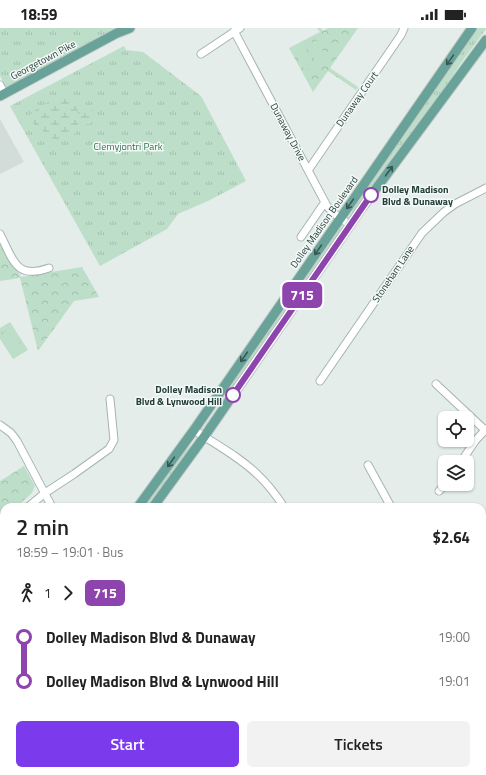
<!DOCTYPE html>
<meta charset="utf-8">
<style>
body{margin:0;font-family:"Titillium Web",sans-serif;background:#f2f2f2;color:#222;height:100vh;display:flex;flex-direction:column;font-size:15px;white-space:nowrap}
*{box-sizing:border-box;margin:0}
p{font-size:13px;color:#767676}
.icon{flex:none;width:22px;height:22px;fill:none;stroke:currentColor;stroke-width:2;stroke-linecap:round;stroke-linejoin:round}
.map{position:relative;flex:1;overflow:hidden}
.drawer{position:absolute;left:0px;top:475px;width:486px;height:272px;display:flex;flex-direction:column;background:#fff;border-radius:12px 12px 0 0;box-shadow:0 1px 3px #0004}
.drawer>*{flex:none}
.badge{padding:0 8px;border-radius:6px;font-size:14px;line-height:26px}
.fabs{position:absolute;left:438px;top:383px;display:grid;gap:8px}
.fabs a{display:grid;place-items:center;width:36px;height:36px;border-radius:6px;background:#fff;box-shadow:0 1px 3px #0004;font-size:20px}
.map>.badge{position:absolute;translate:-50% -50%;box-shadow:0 0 0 2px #fff}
.legs{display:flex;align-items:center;gap:6px;height:44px;padding:0 16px;font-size:13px}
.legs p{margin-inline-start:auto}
.overview{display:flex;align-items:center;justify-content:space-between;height:68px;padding:0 16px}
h1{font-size:22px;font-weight:600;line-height:30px}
.button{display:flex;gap:8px;margin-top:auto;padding:8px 16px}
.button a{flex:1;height:46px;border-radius:6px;background:#7c3aed;color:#fff;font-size:16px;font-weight:600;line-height:46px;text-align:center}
.button a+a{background:#f2f2f2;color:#222}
ul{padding:0 16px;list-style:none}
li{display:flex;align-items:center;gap:14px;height:44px;font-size:15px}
li i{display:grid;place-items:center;width:6px;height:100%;margin:0 5px;background:currentColor}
li i::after{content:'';width:10px;height:10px;margin:-5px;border:3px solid;border-radius:50%;background:#fff}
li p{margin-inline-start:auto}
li:first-child i{background:linear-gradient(#0000 50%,currentColor 0)}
li:last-child i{background:linear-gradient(currentColor 50%,#0000 0)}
.status{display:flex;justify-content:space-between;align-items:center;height:28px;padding:0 20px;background:#fff;direction:ltr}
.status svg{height:11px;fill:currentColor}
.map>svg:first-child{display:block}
.built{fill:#d2ddd9}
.grass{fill:url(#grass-tufts)}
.forest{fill:url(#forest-crowns)}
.wetland{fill:url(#wetland-marsh)}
.pitch{fill:#bddec9}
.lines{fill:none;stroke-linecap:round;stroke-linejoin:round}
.minor-casing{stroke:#a6b5b1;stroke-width:9}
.major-casing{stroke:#c1c9c8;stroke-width:11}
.minor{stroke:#fff;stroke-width:7}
.major{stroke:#69a298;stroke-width:9}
.oneway{stroke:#345751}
.line-1-casing{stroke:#fff;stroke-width:9}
.line-1{stroke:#8e44ad;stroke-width:6}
.stop-1-dot{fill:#fff;stroke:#8e44ad;stroke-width:2}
.labels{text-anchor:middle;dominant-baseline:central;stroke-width:3;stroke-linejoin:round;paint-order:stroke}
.street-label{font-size:10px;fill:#233e39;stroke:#f4f9f7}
.park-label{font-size:10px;fill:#2e754f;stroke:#f4f9f7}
.stop-label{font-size:10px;font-weight:bold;fill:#233e39;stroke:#f4f9f7;text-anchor:start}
</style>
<div class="status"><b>18:59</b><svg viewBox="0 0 49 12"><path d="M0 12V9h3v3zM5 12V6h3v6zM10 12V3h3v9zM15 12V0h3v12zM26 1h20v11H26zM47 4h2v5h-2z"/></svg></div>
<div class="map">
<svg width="486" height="747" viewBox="0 0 486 747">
<defs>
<pattern id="grass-tufts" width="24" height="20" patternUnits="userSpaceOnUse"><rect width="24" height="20" fill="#bddec9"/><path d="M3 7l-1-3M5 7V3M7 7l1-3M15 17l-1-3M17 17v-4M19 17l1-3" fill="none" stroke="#a2c0ad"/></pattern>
<pattern id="forest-crowns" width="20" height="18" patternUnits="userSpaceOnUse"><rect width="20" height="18" fill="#bddec9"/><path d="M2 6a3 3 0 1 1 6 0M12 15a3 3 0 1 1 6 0" fill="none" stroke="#a2c0ad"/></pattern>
<pattern id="wetland-marsh" width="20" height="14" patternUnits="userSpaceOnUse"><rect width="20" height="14" fill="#bddec9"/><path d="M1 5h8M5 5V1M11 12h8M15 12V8" fill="none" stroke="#a2c0ad"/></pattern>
</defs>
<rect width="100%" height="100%" fill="#e4edea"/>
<path class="built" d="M 0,91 L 24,134 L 0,146 Z"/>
<path class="grass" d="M 0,0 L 117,0 L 7,61 L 0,48 Z
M 477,0 L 486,0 L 486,1 L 461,35 L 415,104 L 355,184 L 353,185 L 351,181 Z
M 124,18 L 126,22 L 143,24 L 201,68 L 246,153 L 210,172 L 178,186 L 167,201 L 100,238 L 10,78 Z
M 340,200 L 341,201 L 340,203 L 298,262 L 287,281 L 205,401 L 204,399 L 219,378 L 244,337 Z
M 10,294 L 28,322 L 13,331 L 0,311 L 0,300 Z
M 191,417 L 194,418 L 150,479 L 142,479 L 181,427 Z"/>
<path class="forest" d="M 317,0 L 321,0 L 323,3 L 328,0 L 358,0 L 330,40 L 358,59 L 356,62 L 328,43 L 313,64 L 289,20 L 320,4 Z
M 0,211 L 21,249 L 82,239 L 99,269 L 74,273 L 38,323 L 20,250 L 0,253 Z
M 24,438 L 35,458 L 31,466 L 16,479 L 4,479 L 4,490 L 0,494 L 0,453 Z
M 4,511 L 4,594 L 0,597 L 0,515 Z
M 340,743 L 464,743 L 461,747 L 344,747 Z"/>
<path class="wetland" d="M 68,68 L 78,72 L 80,75 L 77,84 L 78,87 C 80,85 81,83 83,82 C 89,77 95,84 97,89 L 90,96 L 84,96 L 78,94 C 78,96 79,99 78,101 C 76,108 63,113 56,113 L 31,94 L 31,86 C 39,77 56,70 68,68 Z"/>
<path class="pitch" d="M 317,12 L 327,32 L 317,37 L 307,17 Z
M 305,18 L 314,38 L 305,43 L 295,23 Z
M 10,300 L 22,319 L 14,324 L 2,306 Z"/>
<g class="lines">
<g class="minor-casing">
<path id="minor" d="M 234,3 L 327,178 L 332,184 L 350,197
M 201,26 L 240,0
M 0,57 L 4,65
M 309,141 L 401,7 L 404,0
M 0,206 C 13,231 15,252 49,240
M 301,209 L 325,174
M 320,353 L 422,205 L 444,184 L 455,176 L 486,160
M 436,356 L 485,402
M 0,397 L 11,405 L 17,413 L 52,479
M 194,402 C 215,416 240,429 258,447 C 269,457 276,467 284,479
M 461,434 L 475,413 L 486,401
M 368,437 L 391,479
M 439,463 L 446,456
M 28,479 L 45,465 L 74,446 L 109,421 L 114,412 L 110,371
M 0,507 L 4,503
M 482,649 L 486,657
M 0,652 L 4,648
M 204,743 L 207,747"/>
</g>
<g class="major-casing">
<path id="major" d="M 0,68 L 117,5 L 130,0
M 138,479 L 194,402 L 472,0
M 153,479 L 204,409 L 361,181 L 486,12
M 0,614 L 4,611
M 0,629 L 4,626"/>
</g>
<use href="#minor" class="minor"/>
<use href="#major" class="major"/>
</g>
<defs><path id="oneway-shaft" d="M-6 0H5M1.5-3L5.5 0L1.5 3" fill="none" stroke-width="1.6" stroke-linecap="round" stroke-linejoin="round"/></defs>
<g class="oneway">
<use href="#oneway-shaft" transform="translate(450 32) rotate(125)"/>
<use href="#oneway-shaft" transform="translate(389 143) rotate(-54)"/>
<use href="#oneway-shaft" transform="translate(350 176) rotate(125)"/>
<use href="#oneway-shaft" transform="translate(318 222) rotate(125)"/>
<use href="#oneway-shaft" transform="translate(244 329) rotate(125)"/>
<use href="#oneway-shaft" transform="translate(171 434) rotate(125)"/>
</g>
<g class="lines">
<g class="line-1-casing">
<path id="line-1" d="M 233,367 L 371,167"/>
</g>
<use href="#line-1" class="line-1"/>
</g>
<g class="stop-1-dot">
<circle cx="371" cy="167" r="7"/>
<circle cx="233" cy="367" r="7"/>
</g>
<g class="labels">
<g class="street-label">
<text transform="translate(43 32) rotate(-28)">Georgetown Pike</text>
<text transform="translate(357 71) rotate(-55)">Dunaway Court</text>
<text transform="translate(288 104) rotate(62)">Dunaway Drive</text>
<text transform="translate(324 194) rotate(-55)">Dolley Madison Boulevard</text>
<text transform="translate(393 246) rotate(-56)">Stoneham Lane</text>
</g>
<g class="park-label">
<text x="128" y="118">Clemyjontri Park</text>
</g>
<g class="stop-label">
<text x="382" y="161">Dolley Madison<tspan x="382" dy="12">Blvd &amp; Dunaway</tspan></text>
<text x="222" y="361" text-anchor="end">Dolley Madison<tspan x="222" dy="12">Blvd &amp; Lynwood Hill</tspan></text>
</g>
</g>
</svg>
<div class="fabs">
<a><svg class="icon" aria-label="locate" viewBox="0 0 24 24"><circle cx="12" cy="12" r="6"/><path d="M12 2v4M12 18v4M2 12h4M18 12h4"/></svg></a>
<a><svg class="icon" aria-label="layers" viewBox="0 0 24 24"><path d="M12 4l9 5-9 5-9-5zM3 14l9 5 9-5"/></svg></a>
</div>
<b class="badge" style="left:302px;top:267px;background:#8e44ad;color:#fff">715</b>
<section class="drawer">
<div class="overview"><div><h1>2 min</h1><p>18:59 – 19:01 · Bus</p></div><b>$2.64</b></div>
<div class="legs"><svg class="icon" aria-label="walk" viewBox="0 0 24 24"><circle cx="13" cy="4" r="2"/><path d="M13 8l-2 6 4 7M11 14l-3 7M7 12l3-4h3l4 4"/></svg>1<svg class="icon" aria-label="forward" viewBox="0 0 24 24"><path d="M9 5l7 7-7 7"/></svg><b class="badge" style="background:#8e44ad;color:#fff">715</b></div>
<ul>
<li><i style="color:#8e44ad"></i><b>Dolley Madison Blvd &amp; Dunaway</b><p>19:00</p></li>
<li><i style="color:#8e44ad"></i><b>Dolley Madison Blvd &amp; Lynwood Hill</b><p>19:01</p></li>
</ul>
<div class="button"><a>Start</a><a>Tickets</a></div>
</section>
</div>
